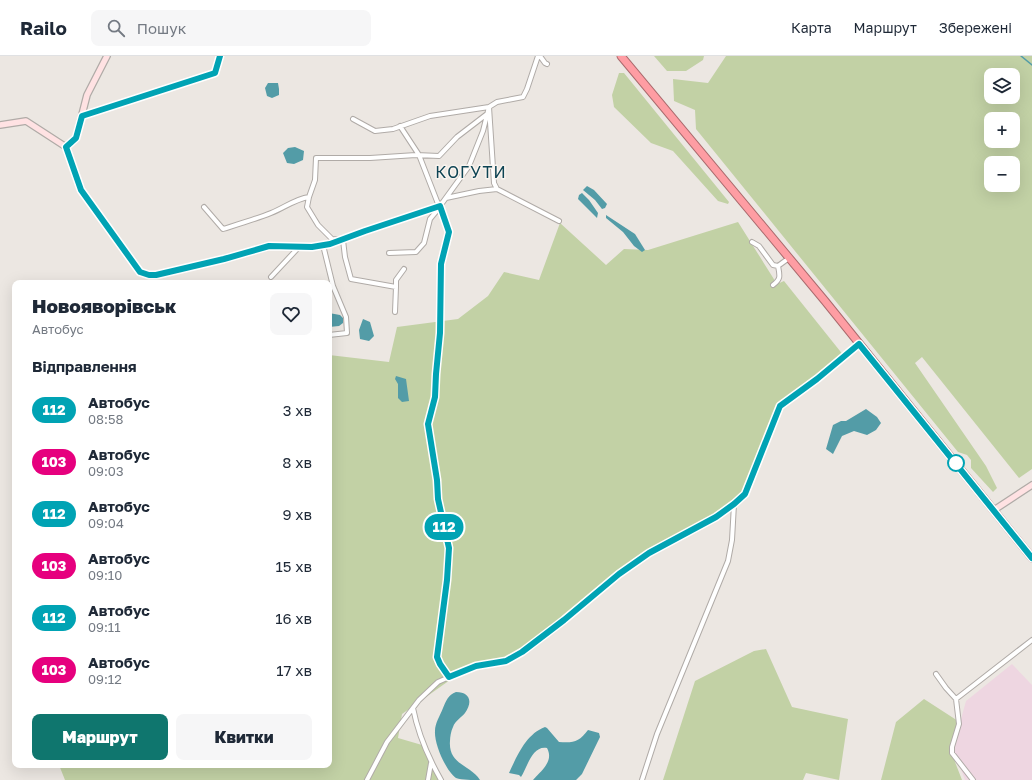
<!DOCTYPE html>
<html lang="uk">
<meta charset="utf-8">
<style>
body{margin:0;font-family:"Golos Text",sans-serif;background:#f6f6f7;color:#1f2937;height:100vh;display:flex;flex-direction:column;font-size:15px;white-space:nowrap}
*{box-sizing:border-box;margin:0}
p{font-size:13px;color:#747a83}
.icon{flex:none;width:22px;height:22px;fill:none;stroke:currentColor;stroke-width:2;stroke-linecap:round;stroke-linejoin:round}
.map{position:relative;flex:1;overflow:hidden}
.details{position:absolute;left:12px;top:224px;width:320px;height:488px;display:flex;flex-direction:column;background:#fff;border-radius:8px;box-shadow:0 4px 16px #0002}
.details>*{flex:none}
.badge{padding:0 8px;border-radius:13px;font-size:14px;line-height:26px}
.buttons{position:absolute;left:984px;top:12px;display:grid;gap:8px}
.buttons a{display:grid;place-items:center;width:36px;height:36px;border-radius:8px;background:#fff;box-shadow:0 4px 16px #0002;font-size:20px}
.map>.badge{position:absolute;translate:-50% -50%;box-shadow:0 0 0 2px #fff}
h2{padding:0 20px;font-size:15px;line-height:36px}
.round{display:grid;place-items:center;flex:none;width:42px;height:42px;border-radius:8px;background:#f6f6f7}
.headline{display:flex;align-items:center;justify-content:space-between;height:68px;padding:0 20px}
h1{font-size:19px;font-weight:800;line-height:30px}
.action{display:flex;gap:8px;margin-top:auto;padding:8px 20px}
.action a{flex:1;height:46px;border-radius:8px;background:#0f766e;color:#fff;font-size:16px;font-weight:800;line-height:46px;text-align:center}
.action a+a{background:#f6f6f7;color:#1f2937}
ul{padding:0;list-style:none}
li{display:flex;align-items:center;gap:12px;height:52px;padding:0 20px}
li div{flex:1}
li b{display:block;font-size:15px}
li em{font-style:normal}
li .badge{min-width:44px;font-weight:700;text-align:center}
header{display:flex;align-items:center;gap:24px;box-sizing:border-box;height:56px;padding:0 20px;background:#fff;border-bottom:1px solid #e0e1e3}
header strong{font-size:19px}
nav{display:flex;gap:22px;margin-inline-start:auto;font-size:14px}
.search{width:280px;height:36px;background:#f6f6f7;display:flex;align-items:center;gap:10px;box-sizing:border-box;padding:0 14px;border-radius:8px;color:#747a83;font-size:15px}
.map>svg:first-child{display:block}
.industrial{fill:#eed6e1}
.green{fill:#c2d1a5;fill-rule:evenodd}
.water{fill:#539ca7}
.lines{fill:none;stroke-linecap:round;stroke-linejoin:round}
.stream{stroke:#539ca7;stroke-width:1.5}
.street-casing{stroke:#b0aba7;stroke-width:6}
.secondary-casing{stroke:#b0aba7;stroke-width:8}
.highway-casing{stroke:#aa6a6d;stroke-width:9}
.street{stroke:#fff;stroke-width:4}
.secondary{stroke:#ffe2e3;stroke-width:5.5}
.highway{stroke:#fe9da3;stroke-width:7}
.line-casing{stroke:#fff;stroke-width:9}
.line{stroke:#00a3b4;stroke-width:6}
.stop-dot{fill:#fff;stroke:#00a3b4;stroke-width:2}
.labels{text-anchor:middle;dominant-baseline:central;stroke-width:3;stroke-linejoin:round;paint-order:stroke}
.quarter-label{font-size:16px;letter-spacing:1px;fill:#0d4353;stroke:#f9f4ef}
</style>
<header>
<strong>Railo</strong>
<div class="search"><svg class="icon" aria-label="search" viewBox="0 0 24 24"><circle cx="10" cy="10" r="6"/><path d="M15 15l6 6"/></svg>Пошук</div>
<nav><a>Карта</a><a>Маршрут</a><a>Збережені</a></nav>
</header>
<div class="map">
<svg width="1032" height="724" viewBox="0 0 1032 724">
<rect width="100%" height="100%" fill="#ece7e2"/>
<path class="industrial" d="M 1012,608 L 1032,629 L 1032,724 L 965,724 L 953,692 L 966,645 Z"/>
<path class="green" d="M 654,0 L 704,0 L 703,4 L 686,15 L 667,15 Z
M 726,0 L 1032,0 L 1032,413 L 1019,422 L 922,301 L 915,307 L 986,410 L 997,432 L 993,436 L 971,412 L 971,404 L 967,399 L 958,396 L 696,73 L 695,54 L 674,45 L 673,23 L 708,27 ZM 991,19 L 1013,19 L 1013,41 L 991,41 ZM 991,63 L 1013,63 L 1013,85 L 991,85 ZM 991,107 L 1013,107 L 1013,129 L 991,129 Z
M 619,17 L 624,17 L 729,146 L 728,148 L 718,145 L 673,95 L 651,87 L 614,51 L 612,39 Z
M 738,166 L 777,228 L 784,225 L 844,300 L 776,353 L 744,443 L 669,484 L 638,502 L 585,543 L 564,561 L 510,600 C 498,605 486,607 474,607 L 402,658 L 398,682 L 422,689 L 439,724 L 65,724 L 59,709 L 329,709 L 329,299 L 389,306 L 397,271 L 458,263 L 488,240 L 504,216 L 539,224 L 560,167 L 606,209 L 624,193 L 648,194 Z
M 766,593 L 792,651 L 848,663 L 839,724 L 806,717 L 803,724 L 663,724 L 695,625 L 754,595 Z
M 924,643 L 958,665 L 951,687 L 955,706 L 962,724 L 881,724 L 896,666 Z"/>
<path class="water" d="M 268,27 L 278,27 L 279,33 L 279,39 L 272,42 L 267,40 L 265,32 Z
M 295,91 L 304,95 L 303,104 L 294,108 L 287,107 L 283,97 L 288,92 Z
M 587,130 L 594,134 L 607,148 L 605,152 L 602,153 L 595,144 L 583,134 Z
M 582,137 L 589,144 L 598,157 L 597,162 L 578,143 L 579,139 Z
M 606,159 L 635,178 L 645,194 L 642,196 L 634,190 L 623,176 L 606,162 Z
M 329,257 L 340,259 L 343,262 L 343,267 L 339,270 L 329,271 Z
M 363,263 L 370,266 L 374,280 L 369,285 L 360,283 L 359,274 Z
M 396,320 L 406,323 L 409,345 L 402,346 L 398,342 L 398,328 L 395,323 Z
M 866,353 L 877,361 L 881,367 L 876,374 L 867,379 L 854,375 L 842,380 L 833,398 L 826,393 L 833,369 L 841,365 L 846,365 Z
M 456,636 C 470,636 473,646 465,657 C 462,661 455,665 453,671 C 451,675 450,681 450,685 C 448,709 471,709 480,724 C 473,724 462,724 456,722 C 446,715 434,688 435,675 C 435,667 440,660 443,652 C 446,645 448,639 456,636 Z
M 545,671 L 547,672 L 559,686 C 574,687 579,686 588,674 L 599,677 L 600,681 L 582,718 L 576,724 L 533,724 C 542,714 554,705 547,692 C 532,689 527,712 521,721 L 519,719 L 509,717 C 517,700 526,678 545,671 Z"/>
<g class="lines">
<path class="stream" d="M 1021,0 L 1032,9"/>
<g class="street-casing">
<path id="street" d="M 540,0 L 545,7 L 547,8
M 82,60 L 215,17 L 220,0
M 353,63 L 375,75 L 393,73 L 430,60 L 489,51 L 494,127 L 497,133 L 559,165
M 400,70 L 419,99 L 449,176 L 441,208 L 440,277 L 435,318 L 435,341 L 428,368 L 437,424 L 438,443 L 449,492 L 447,523 L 437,601 L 440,608 L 449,621
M 66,91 L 81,134 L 140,216 L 149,219 L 156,219 L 224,203 L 269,190 L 312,191 L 330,188 L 365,175 L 440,150 L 469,110 L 483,75 L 489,51 L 497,46 L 523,41 L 527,33 L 538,0
M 309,141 L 307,151 L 318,169 L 332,183 L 343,184 L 345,201 L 351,223 L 396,231 L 395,256
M 446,142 L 479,135 L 497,133
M 204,151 L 223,173 C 239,168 256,163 271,157 C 284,152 295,143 309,141 L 315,124 L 316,102 L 370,102 L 416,99 L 439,100 L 457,81 L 487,58
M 752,186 L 759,190 L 773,209 L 778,210
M 323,189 L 333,230 L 346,261 L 347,277 L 329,279
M 389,197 L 416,196 L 424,187 L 430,163 L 440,151
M 271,221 L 299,191
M 773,229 C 781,223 780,220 778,210 L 789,202
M 396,231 L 396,224 L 404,213
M 936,618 L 946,632 L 956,643
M 413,652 C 418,678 428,701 441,724
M 367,724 L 387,686 L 419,644 L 438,626 L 476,609 L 506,605 L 522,596 L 564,564 L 619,518 L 649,497 L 716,461 L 734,448 L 745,438 L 779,350 L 817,323 L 859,288
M 428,724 L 431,707
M 642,724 L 657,678 L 728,505 L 732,484 L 734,448
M 973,724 L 952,697 L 952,691 L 959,668 L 956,643 L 1032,584"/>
</g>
<g class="secondary-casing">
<path id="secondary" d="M 0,69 L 26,65 L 66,91 L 76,82 L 87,39 L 107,0
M 994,454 L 1032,429"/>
</g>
<g class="highway-casing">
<path id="highway" d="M 621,0 L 825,245 L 1032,502"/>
</g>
<use href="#street" class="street"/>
<use href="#secondary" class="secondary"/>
<use href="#highway" class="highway"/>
</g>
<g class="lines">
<g class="line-casing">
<path id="line" d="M 220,0 L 215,17 L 82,60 L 76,82 L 66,91 L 81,134 L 140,216 L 149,219 L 156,219 L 224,203 L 269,190 L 312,191 L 330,188 L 365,175 L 440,150 L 449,176 L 441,208 L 440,277 L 436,318 L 435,341 L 428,368 L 437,424 L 438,443 L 449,492 L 447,524 L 437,601 L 440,608 L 449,621 L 476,610 L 506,605 L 522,596 L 564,564 L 619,518 L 649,497 L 716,461 L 734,448 L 745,438 L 780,350 L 817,323 L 859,288 L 1032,502"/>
</g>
<use href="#line" class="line"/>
</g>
<circle class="stop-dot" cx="956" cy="407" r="8"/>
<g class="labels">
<g class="quarter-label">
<text x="471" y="116">КОГУТИ</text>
</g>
</g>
</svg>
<div class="buttons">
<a><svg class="icon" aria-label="layers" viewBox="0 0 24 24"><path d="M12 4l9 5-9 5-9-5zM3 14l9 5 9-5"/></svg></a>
<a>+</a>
<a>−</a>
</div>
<b class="badge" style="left:444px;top:471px;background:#00a3b4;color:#fff">112</b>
<section class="details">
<div class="headline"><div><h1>Новояворівськ</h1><p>Автобус</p></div><a class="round"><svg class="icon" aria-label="heart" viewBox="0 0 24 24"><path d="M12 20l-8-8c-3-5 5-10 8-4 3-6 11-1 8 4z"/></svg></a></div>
<h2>Відправлення</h2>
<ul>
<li><span class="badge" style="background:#00a3b4;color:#fff">112</span><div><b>Автобус</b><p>08:58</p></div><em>3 хв</em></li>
<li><span class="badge" style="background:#e6007e;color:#fff">103</span><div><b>Автобус</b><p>09:03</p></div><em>8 хв</em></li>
<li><span class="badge" style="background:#00a3b4;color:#fff">112</span><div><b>Автобус</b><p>09:04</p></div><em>9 хв</em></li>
<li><span class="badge" style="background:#e6007e;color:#fff">103</span><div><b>Автобус</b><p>09:10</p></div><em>15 хв</em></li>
<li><span class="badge" style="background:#00a3b4;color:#fff">112</span><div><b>Автобус</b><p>09:11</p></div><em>16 хв</em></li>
<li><span class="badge" style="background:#e6007e;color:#fff">103</span><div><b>Автобус</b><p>09:12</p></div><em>17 хв</em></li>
</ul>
<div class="action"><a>Маршрут</a><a>Квитки</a></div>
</section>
</div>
